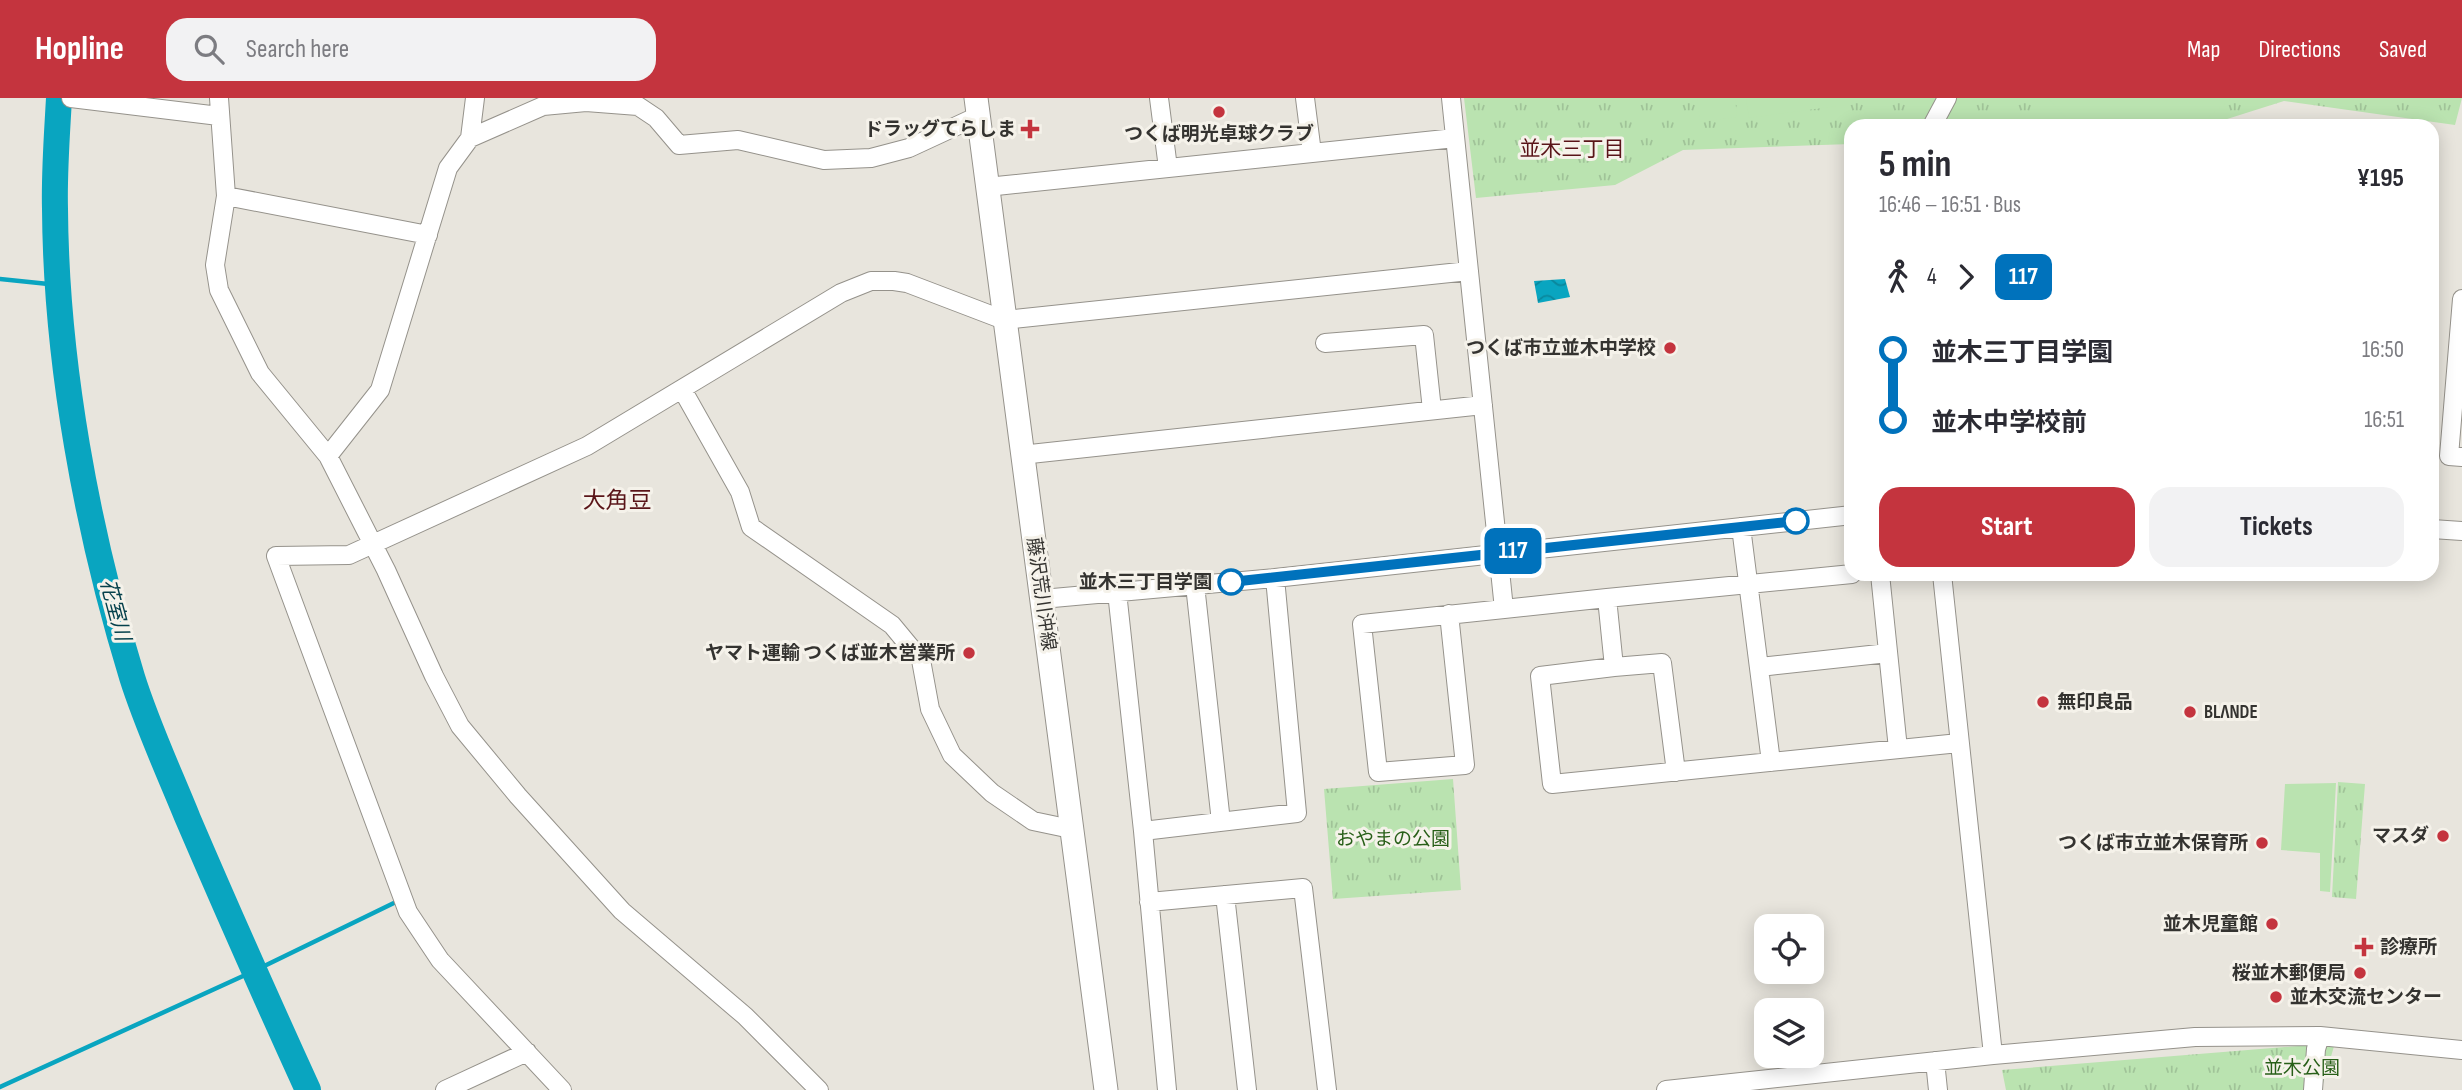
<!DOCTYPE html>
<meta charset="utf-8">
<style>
body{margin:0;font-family:"Sofia Sans Condensed","Noto Sans JP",sans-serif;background:#f2f2f3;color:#2b2b33;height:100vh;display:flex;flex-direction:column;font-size:26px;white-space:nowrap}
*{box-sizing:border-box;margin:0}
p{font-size:23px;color:#7c7c81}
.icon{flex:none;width:38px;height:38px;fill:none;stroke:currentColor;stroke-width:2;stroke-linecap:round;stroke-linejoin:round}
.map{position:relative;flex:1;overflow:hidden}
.sheet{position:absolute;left:1844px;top:21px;width:595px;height:462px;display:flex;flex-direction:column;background:#fff;border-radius:21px;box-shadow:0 4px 18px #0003}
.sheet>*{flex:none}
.badge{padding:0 14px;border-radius:10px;font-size:24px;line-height:46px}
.fabs{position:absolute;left:1754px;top:816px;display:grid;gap:14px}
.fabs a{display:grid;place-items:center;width:70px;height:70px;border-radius:14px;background:#fff;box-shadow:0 4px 18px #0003;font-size:35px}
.map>.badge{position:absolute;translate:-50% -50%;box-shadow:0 0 0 4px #fff}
.legs{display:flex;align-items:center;gap:10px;height:77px;padding:0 35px;font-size:23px}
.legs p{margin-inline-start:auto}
.overview{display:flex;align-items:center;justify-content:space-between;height:119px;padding:0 35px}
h1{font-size:38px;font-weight:700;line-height:52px}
.button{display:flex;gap:14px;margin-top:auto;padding:14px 35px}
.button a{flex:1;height:80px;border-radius:21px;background:#c4343e;color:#fff;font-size:28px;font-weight:700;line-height:80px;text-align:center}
.button a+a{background:#f2f2f3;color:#2b2b33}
ul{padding:0 35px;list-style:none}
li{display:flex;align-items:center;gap:24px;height:70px;font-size:26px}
li i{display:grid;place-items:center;width:10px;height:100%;margin:0 9px;background:currentColor}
li i::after{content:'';width:18px;height:18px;margin:-9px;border:5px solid;border-radius:50%;background:#fff}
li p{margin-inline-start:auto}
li:first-child i{background:linear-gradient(#0000 50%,currentColor 0)}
li:last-child i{background:linear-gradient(currentColor 50%,#0000 0)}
header{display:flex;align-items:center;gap:42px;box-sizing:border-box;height:98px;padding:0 35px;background:#c4343e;color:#fff}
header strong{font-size:33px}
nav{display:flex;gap:38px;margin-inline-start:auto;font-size:24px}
.search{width:490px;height:63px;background:#f2f2f3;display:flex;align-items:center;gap:18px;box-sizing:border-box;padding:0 24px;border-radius:21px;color:#7c7c81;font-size:26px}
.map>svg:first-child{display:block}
.park{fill:url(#park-tufts)}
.pitch{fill:#bae3b0}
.water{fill:url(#water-waves)}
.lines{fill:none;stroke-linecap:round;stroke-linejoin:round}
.stream{stroke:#09a5c0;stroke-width:4.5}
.river{stroke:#09a5c0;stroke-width:26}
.minor-casing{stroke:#95928b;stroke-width:20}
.major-casing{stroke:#95928b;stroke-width:25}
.minor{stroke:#fff;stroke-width:18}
.major{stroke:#fff;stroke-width:23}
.line-1-casing{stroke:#fff;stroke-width:16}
.line-1{stroke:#0072bc;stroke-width:10}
.poi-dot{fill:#c4343e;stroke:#f5f2ea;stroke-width:2.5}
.stop-1-dot{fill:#fff;stroke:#0072bc;stroke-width:3.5}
.labels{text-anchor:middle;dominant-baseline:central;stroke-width:6;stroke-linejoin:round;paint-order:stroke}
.poi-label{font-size:19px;font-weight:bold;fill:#343330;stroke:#f5f2ea;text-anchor:end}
.stop-label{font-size:19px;font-weight:bold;fill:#343330;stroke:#f5f2ea;text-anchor:end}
.street-label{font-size:19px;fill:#343330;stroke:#f5f2ea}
.park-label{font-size:19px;fill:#285f18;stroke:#f5f2ea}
.neighbourhood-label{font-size:21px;fill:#591418;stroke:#f5f2ea}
.water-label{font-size:21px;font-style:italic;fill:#05414c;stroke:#f5f2ea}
.quarter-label{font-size:23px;fill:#591418;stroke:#f5f2ea}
</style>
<header>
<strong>Hopline</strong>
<div class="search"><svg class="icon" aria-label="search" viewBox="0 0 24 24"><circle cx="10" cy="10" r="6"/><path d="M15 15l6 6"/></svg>Search here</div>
<nav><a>Map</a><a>Directions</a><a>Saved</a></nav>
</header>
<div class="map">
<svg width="2462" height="992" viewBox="0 0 2462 992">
<defs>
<pattern id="park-tufts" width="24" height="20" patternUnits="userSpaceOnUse" patternTransform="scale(1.75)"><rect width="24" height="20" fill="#bae3b0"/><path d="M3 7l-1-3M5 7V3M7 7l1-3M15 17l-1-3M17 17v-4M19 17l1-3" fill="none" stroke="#a0c398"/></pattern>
<pattern id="water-waves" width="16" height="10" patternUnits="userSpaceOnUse" patternTransform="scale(1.75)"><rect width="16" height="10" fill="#09a5c0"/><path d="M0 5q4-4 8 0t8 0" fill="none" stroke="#0a879c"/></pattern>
</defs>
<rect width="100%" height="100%" fill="#e8e5dd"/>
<path class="park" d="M 1464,0 L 2462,0 L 2455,27 L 2284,3 L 2205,28 L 1852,28 L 1851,46 L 1683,52 L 1615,87 L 1476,100 Z
M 1453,681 L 1461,792 L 1333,801 L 1324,691 Z
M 2338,684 L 2365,686 L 2356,801 L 2332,799 Z
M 2335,945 L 2321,992 L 2006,992 L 2002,972 Z"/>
<path class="pitch" d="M 1697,0 L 1735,0 L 1737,19 L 1700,24 Z
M 1746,0 L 1837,0 L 1837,8 L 1749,20 Z
M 2048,0 L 2232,0 L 2202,24 L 2189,28 L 2100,28 L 2064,18 Z
M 2336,685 L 2330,794 L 2320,793 L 2320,755 L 2281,752 L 2285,686 Z"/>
<path class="water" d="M 1565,181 L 1570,199 L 1538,205 L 1534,183 Z"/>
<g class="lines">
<path class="stream" d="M 0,181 L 58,187
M 0,989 L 254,873 L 398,803"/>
<path class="river" d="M 59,0 C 57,37 54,74 55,111 C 56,265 87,432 132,579 C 147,627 169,674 188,721 C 227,812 267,902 308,992"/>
<g class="minor-casing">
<path id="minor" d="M 71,0 L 219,18
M 219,0 L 226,98 L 215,167 L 219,192 L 260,275 L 328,358 L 386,472 L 434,578 L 460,628 L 518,698 L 622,813 L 745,918 L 819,992
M 1159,0 L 1168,70
M 1305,0 L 1312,55
M 1451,0 L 1504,511 L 1607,500 L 1614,569 L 1540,578 L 1552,686 L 1959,645
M 1932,28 L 1947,0
M 470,40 L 475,0
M 987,89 L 1455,40
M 226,98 L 428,137
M 2462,201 L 2449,358 L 2462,359
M 1325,245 L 1424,237 L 1432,312
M 682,291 L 740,394 L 751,429 L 892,527 L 921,562 L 930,611 L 952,657 L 992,695 L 1033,723 L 1071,731
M 1021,357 L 1483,307
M 328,358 L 380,292 L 448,70 L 470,40 L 543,8 L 586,4 L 638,8 L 656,20 L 679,47 L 738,42 L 824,62 L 871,60 L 909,50 L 978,18
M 1741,429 L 1771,664
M 2432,431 L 2462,433
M 1880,476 L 1898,651
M 1942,476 L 1993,957
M 1195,487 L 1221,724
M 1117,494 L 1143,733 L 1297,715 L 1275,480
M 1607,500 L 1852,476
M 1042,501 L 1275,480 L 1852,417
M 1449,516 L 1465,667 L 1378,674 L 1362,526 L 1504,511
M 1614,569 L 1662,565 L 1676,674
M 1760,569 L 1888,555
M 1143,733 L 1167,992
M 1225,797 L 1247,992
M 1149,804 L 1303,790 L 1327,992
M 1935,963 L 1938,992
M 445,992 L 527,954
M 562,992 L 440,862 L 408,814 L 276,458 L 349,457 L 587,348 L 841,195 L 871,183 L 894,183 L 907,185 L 1004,222 L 1469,173
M 1666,992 L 1993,957 L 2195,939 L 2320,938 L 2462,952
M 2313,992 L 2316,951 L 2320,938"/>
</g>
<g class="major-casing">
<path id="major" d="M 976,0 L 1106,992"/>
</g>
<use href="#minor" class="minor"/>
<use href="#major" class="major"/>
</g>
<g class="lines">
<g class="line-1-casing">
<path id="line-1" d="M 1231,484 L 1796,423"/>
</g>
<use href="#line-1" class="line-1"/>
</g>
<g class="poi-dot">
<circle cx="1219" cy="14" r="7"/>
<path d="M1026.5 20.5h7v7h7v7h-7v7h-7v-7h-7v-7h7z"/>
<circle cx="1670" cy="250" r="7"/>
<circle cx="969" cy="555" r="7"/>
<circle cx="2043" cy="604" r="7"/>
<circle cx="2190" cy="614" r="7"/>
<circle cx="2443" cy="738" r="7"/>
<circle cx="2262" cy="745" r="7"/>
<circle cx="2272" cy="826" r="7"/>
<path d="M2360.5 838.5h7v7h7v7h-7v7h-7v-7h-7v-7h7z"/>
<circle cx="2360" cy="875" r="7"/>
<circle cx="2276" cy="899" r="7"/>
</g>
<g class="stop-1-dot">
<circle cx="1796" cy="423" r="12"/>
<circle cx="1231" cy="484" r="12"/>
</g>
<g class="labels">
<g class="poi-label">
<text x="1016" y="31">ドラッグてらしま</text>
<text x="1219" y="36" text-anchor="middle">つくば明光卓球クラブ</text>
<text x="1656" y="250">つくば市立並木中学校</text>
<text x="955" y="555">ヤマト運輸 つくば並木営業所</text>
<text x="2057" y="604" text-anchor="start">無印良品</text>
<text x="2204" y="614" text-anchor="start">BLΛNDE</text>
<text x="2429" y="738">マスダ</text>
<text x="2248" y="745">つくば市立並木保育所</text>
<text x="2258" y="826">並木児童館</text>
<text x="2380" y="849" text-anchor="start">診療所</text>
<text x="2346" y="875">桜並木郵便局</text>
<text x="2290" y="899" text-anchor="start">並木交流センター</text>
</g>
<g class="stop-label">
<text x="1212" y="484">並木三丁目学園</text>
</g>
<g class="street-label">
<text transform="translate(1041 496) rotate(82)">藤沢荒川沖線</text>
</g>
<g class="park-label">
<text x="1393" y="741">おやまの公園</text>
<text x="2302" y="970">並木公園</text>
</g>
<g class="neighbourhood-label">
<text x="1572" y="51">並木三丁目</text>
</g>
<g class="water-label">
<text transform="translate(115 512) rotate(75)">花室川</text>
</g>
<g class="quarter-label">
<text x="617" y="403">大角豆</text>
</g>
</g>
</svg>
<div class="fabs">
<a><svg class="icon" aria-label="locate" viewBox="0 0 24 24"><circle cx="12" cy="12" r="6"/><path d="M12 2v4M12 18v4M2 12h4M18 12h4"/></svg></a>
<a><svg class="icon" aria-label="layers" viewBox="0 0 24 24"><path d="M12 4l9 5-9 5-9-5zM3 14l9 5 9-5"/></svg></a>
</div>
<b class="badge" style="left:1513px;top:453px;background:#0072bc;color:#fff">117</b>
<section class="sheet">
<div class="overview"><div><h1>5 min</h1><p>16:46 – 16:51 · Bus</p></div><b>¥195</b></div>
<div class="legs"><svg class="icon" aria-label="walk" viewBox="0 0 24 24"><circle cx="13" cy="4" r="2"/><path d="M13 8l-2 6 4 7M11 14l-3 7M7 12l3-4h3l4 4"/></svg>4<svg class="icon" aria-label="forward" viewBox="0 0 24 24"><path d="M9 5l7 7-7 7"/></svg><b class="badge" style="background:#0072bc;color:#fff">117</b></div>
<ul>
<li><i style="color:#0072bc"></i><b>並木三丁目学園</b><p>16:50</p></li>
<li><i style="color:#0072bc"></i><b>並木中学校前</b><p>16:51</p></li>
</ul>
<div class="button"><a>Start</a><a>Tickets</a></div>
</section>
</div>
